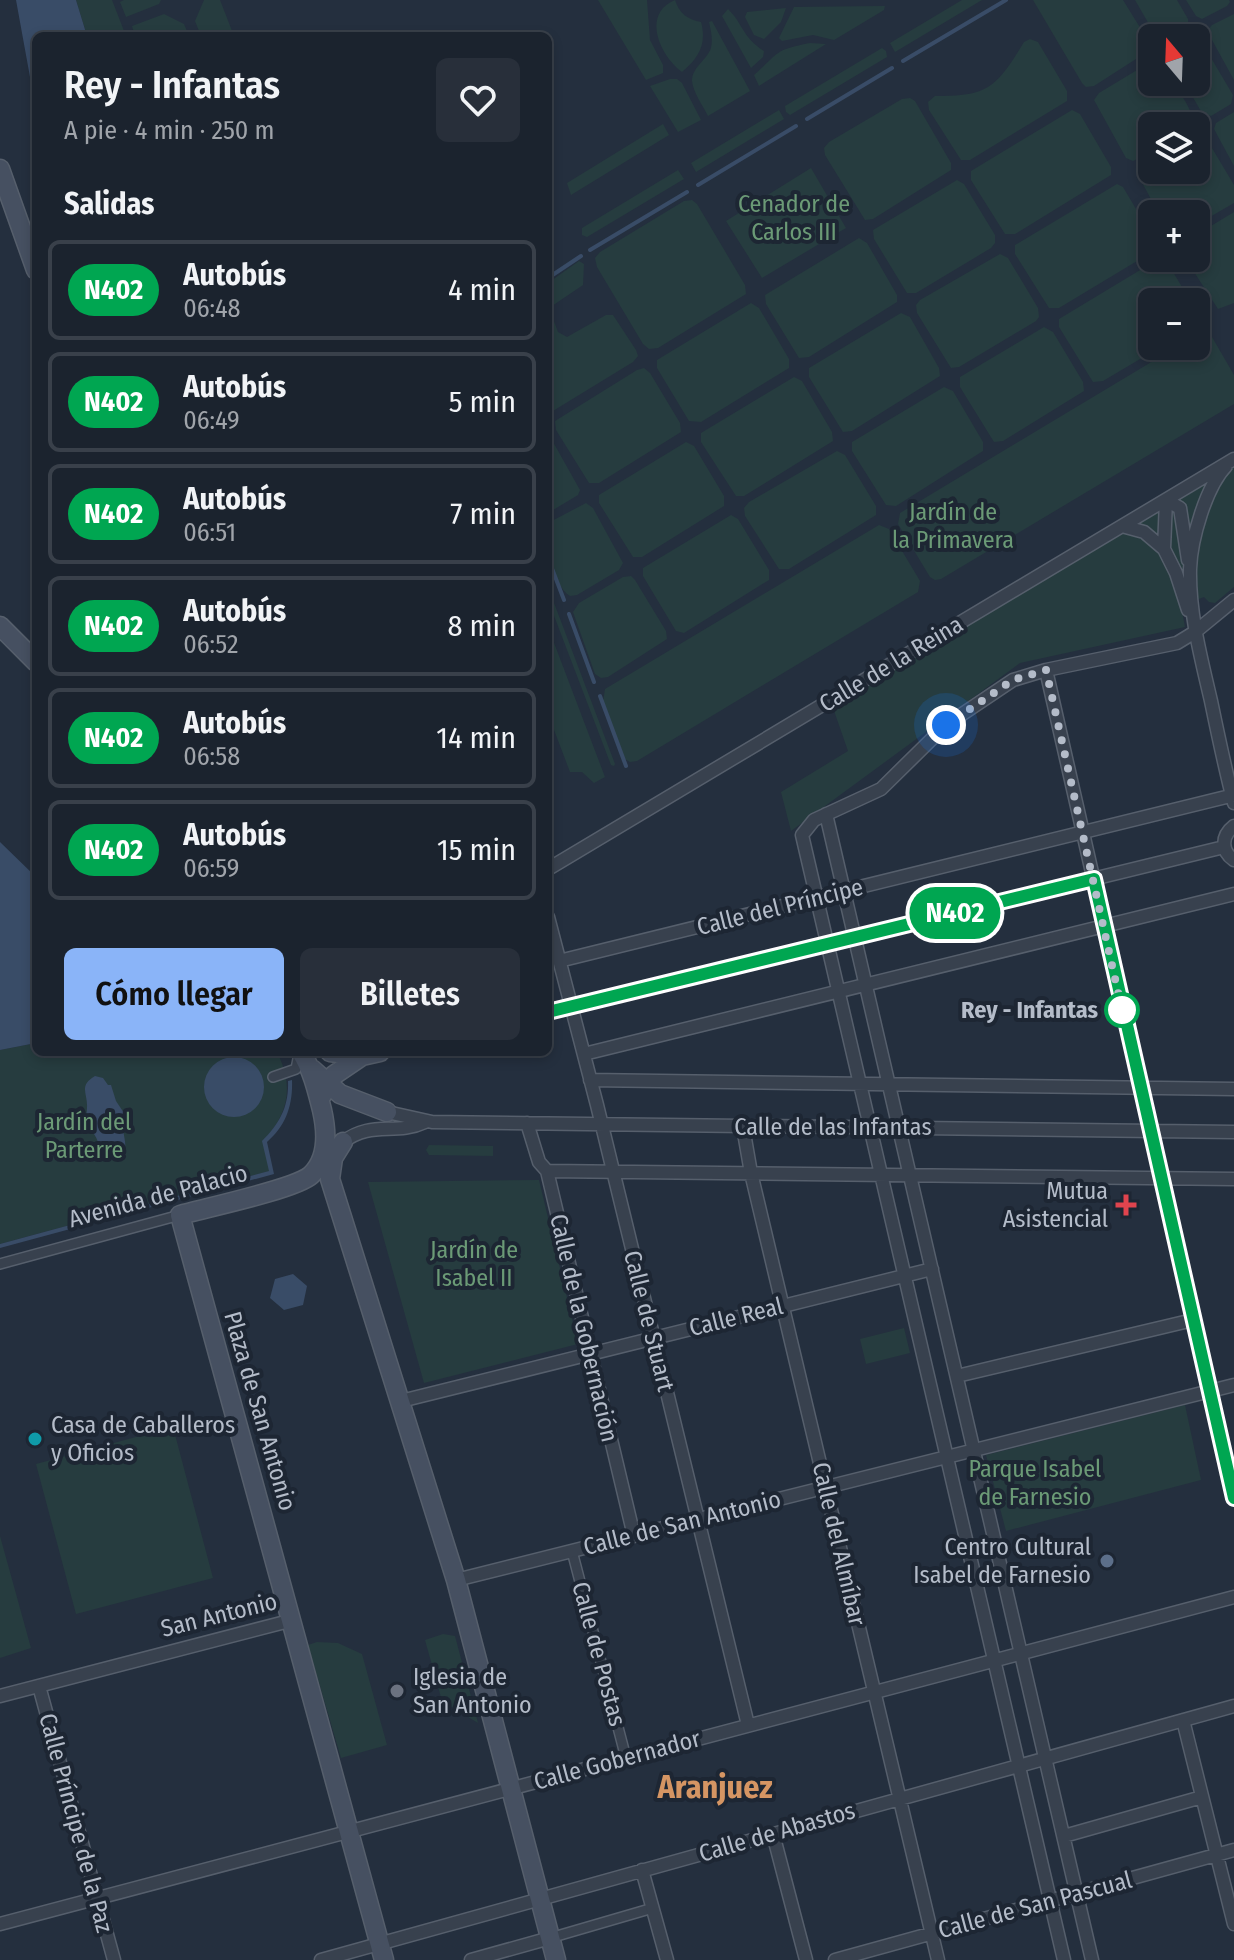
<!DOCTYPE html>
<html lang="es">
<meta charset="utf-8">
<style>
body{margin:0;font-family:"Fira Sans Condensed",sans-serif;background:#282f3a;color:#f1f3f6;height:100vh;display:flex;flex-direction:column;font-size:30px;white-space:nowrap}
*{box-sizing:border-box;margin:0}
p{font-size:26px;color:#a0a4aa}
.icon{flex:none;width:44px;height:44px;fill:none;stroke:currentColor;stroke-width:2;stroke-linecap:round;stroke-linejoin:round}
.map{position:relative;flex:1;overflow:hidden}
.side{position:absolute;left:32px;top:32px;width:520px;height:1024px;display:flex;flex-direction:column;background:#1b232e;border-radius:12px;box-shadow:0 4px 12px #0003,0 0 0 2px #39404a}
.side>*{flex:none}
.badge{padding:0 16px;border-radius:26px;font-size:28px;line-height:52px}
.needle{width:52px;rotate:341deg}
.fabs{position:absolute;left:1138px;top:24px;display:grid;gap:16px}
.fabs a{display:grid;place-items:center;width:72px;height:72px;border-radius:12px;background:#1b232e;box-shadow:0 4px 12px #0003,0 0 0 2px #39404a;font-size:40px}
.you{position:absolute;width:40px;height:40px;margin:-20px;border:6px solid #fff;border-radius:50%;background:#1a73e8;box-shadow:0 0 0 12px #1a73e833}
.map>.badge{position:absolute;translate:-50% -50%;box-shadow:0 0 0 4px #fff}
h2{padding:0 32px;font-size:30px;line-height:72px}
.round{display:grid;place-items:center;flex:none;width:84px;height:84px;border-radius:12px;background:#282f3a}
.headline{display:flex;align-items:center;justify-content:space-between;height:136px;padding:0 32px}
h1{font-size:38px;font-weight:600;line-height:60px}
.cta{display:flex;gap:16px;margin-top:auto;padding:16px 32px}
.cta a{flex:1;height:92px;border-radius:12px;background:#8ab4f8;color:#111;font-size:32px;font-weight:600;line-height:92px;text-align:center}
.cta a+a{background:#282f3a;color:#f1f3f6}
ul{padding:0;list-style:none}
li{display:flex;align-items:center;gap:24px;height:100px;margin:0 16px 12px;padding:0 16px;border:4px solid #39404a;border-radius:12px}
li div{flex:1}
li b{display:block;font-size:30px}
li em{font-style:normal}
li .badge{min-width:88px;font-weight:700;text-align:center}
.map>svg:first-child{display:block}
.green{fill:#263c3f}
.water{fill:#394c67}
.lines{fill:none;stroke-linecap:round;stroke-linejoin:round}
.stream{stroke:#394c67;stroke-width:4}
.pedestrian-casing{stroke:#565f6c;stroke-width:12}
.minor-casing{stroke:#565f6c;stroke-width:15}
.secondary-casing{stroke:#565f6c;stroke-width:21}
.pedestrian{stroke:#38414e;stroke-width:9}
.minor{stroke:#38414e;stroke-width:12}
.secondary{stroke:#465061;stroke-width:18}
.line-casing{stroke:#fff;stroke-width:18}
.line{stroke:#00a651;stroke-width:12}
.walk{stroke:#b4bcc9;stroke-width:8;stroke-dasharray:0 14.4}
.stop-dot{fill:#fff;stroke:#00a651;stroke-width:4}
.health-dot{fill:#e0444e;stroke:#1d2633;stroke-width:3}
.culture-dot{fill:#0f9aa8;stroke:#1d2633;stroke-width:3}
.service-dot{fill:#5c6f8a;stroke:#1d2633;stroke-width:3}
.worship-dot{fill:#6b7280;stroke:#1d2633;stroke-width:3}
.labels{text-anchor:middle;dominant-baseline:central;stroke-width:8;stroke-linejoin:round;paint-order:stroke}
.park-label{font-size:24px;fill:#6b9a76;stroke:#1d2633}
.street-label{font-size:24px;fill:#b4bcc9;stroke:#1d2633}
.stop-label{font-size:24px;font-weight:bold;fill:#b4bcc9;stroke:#1d2633;text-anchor:end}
.poi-label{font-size:24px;fill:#b4bcc9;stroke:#1d2633;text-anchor:end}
.district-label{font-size:32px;font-weight:bold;fill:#d59563;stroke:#1d2633}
</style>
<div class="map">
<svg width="1234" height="1960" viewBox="0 0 1234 1960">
<rect width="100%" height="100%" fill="#242f3e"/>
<path class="green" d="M 76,0 L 112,0 L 126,36 L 87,36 Z
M 124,0 L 161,0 L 159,4 L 126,17 L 120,2 Z
M 204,0 L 220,0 L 234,36 L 201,36 L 195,21 Z
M 598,0 L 647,0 L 650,40 L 663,65 L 663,73 L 646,80 Z
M 675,0 C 679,13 688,20 701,22 C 707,44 699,58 682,72 C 660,56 641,14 675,0 Z
M 962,0 L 982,0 L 895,52 L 890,43 Z
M 1033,0 L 1123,0 L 1149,42 L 1150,50 L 1094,86 L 1086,87 L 1082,83 Z
M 1135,0 L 1177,0 L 1188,19 L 1188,28 L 1174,38 L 1157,38 Z
M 1186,0 L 1229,0 L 1230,2 L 1227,6 L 1202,19 L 1196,16 Z
M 882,6 L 885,6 L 884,10 L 834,40 L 813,35 L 782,41 L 779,38 L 794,7 Z
M 786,8 L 781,22 L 764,39 L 754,35 L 745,17 L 747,12 Z
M 728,9 C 744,25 742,37 764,51 L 763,57 L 751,68 L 722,16 Z
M 164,14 L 184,24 L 189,36 L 135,36 L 132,26 Z
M 1234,14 L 1234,80 L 1207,31 L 1212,25 Z
M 712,21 L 750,91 L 708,116 C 703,106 693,92 692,81 C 692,67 707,60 711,48 C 713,39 711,31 709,22 Z
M 1190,38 L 1197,38 L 1201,41 L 1233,95 L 1231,104 L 1211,116 L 1202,113 L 1184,82 L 1196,82 L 1196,38 Z
M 1030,39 L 1038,42 L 1067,91 L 1067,101 L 970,160 L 961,160 L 929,110 L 928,102 L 935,96 C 988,97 997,87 1024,42 Z
M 810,43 L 826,44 L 759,86 L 754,75 C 780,52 774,50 810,43 Z
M 882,48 L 886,51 L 887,57 L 790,115 L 786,112 L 785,106 Z
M 1152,61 L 1152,82 L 1173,82 C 1180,94 1195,112 1193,126 L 1152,126 L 1152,152 L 1133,161 L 1126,158 L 1094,100 L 1099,93 Z
M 670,79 L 677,79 L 682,83 L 701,120 L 678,132 L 650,86 Z
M 910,98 L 915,101 L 951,163 L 951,170 L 873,219 L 865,220 L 825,155 L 824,148 L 829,142 L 902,99 Z
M 779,110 L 784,119 L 696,172 L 691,163 Z
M 1072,110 L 1080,114 L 1111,167 L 1111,175 L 1015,234 L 1005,234 L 971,180 L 971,171 Z
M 1234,112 L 1234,166 L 1214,129 L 1216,123 Z
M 663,124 L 669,135 L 571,195 L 567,183 Z
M 1196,135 L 1206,138 L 1234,185 L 1234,203 L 1196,225 L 1196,214 L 1159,214 L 1138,175 L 1141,169 L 1152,161 L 1152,170 L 1196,170 Z
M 811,168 L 846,228 L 762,278 L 726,221 Z
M 678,170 L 684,179 L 587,237 L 582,235 L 582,228 Z
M 957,180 L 964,184 L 995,235 L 995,243 L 991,248 L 916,293 L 907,293 L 874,239 L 873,230 Z
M 1117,184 L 1123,187 L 1152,236 L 1152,252 L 1059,308 L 1049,308 L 1015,254 L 1015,245 Z
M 692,200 L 697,204 L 745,285 L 746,294 L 658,348 L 649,349 L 643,344 L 597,267 L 595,258 L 600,252 L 684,201 Z
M 1234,212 L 1234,303 L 1218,309 L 1185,258 L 1196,258 L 1196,235 Z
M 859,238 L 867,243 L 897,295 L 897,302 L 809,357 L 799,358 L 766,304 L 765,295 Z
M 1000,254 L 1008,258 L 1038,308 L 1039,317 L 1036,321 L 959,367 L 951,368 L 917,313 L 916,305 L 920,300 Z
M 1160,258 L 1167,262 L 1191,302 L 1152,302 L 1152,346 L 1162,346 L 1103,381 L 1093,382 L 1059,327 L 1059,319 Z
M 579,261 L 584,264 L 583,285 L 549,308 L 558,332 L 567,337 L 606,315 L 613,315 L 636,350 L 638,356 L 633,362 L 548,414 L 548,283 Z
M 751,303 L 759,308 L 789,359 L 789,368 L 701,422 L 689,421 L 657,368 L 657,360 Z
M 901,313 L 910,317 L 939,368 L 940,376 L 852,431 L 843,432 L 809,377 L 809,368 Z
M 1044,327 L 1053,332 L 1083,382 L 1084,391 L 1003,441 L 994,442 L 960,387 L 960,377 Z
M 1201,333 L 1212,337 L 1234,375 L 1234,404 L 941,579 L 935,580 L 930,577 L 898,524 L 900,513 L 1178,346 L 1196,346 L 1196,335 Z
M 644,368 L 650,373 L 680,423 L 681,432 L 599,483 L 589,483 L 556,430 L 555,421 L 637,370 Z
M 794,377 L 802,381 L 832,432 L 833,441 L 744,496 L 736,496 L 701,442 L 701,433 Z
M 944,387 L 953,391 L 983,442 L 983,451 L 896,506 L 886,505 L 852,451 L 852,442 Z
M 548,433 L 580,490 L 578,495 L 548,513 Z
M 686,442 L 694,446 L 724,496 L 724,506 L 642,557 L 633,557 L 599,503 L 599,495 Z
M 837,451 L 845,455 L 876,506 L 876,515 L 789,569 L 779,569 L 745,516 L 744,508 L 749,502 Z
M 1234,464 L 1234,587 L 1215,603 L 1209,602 L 1204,597 L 1181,606 L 1185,627 L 1020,663 L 791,831 L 781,792 L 848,751 L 832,705 Z
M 586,503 L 593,508 L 623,563 L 619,570 L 577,595 L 570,596 C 551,584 548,544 548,523 Z
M 731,515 L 738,519 L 769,570 L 769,580 L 684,633 L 676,631 L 643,576 L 643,568 Z
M 879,525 L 889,529 L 920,581 L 918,592 L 637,761 L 630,762 L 625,759 L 603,702 L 605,689 Z
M 631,576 L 635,580 L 666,631 L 667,639 L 608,677 L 601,678 L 595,674 L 573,612 L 579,603 L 623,577 Z
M 548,587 L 615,764 L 614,766 L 611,765 L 548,600 Z
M 548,627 L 605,777 L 594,783 L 582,772 L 570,772 L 548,714 Z
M 36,1043 L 36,1052 L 277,1052 C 294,1086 289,1114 263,1141 L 270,1171 L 0,1244 L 0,1050 Z
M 429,1145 L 493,1146 L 493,1156 L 429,1155 L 426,1150 Z
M 539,1180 L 578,1344 L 424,1383 L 368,1182 Z
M 904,1328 L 910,1353 L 866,1364 L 860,1339 Z
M 1185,1405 L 1201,1480 L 1006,1531 L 986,1455 Z
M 173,1427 L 213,1578 L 76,1614 L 36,1464 Z
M 0,1536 L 31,1648 L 0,1658 Z
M 443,1634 L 455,1636 L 478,1723 L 442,1701 L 425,1640 Z
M 317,1642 L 338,1643 L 362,1654 L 387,1745 L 341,1758 L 308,1645 Z"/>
<path class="water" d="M 16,0 L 76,0 L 87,36 L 36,36 L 36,110 Z
M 0,842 L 36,877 L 36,1043 L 0,1050 Z
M204 1087a30 30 0 1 1 60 0a30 30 0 1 1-60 0Z
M 95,1076 L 103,1078 L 108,1085 L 111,1085 L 116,1101 L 124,1113 C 124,1118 123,1123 123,1128 C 124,1142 131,1151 114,1159 C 97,1155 102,1146 94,1134 C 92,1130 88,1127 85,1123 C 85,1118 87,1113 87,1108 C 88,1093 78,1086 95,1076 Z
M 292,1080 C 293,1105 286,1126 267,1142 L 274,1174 L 0,1248 L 0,1244 L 269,1171 L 262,1141 C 280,1123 289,1106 288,1081 Z
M 293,1274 L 307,1286 L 303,1305 L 284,1310 L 270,1298 L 275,1279 Z"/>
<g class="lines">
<path class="stream" d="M 903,61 L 1006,0
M 807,119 L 892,68
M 698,185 L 796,126
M 590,250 L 687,192
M 548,278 L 581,256
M 548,558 L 564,600
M 569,614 L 594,682
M 600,696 L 626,766"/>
<g class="pedestrian-casing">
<path id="pedestrian" d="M 273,1077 L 296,1069 L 298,1059
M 0,1264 L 180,1215
M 572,1551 L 626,1758
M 550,1938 L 653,1908"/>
</g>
<g class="minor-casing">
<path id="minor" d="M 1226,466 C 1206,487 1191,539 1190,569 C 1189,613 1201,658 1211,701 C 1218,735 1225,769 1234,803
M 1166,500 L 1164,549 L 1176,573 L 1188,610
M 1166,500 L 1180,508 L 1188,560
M 1122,526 L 1144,532 L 1164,549
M 1046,670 L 1234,1498
M 826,814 L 1092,1960
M 1234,826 C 1221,836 1221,851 1234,860
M 548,869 L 1234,459
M 548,917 L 597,1105 L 748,1725
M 559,961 L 1234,795
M 548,1012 L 1224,847
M 584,1054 L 1234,894
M 590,1080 L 1234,1089
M 387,1112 L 432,1122 L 1234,1132
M 527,1123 L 539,1162 L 547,1171 L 634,1536
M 743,1127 L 751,1173 L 938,1960
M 343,1142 C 372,1120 395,1136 425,1122
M 547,1171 L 1234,1179
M 957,1376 L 1193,1320
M 401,1401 L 932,1269
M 456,1580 L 1234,1385
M 39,1686 L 114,1960
M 0,1696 L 293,1620
M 1183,1720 L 1234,1924
M 773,1834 L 806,1960
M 1064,1836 L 1202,1797
M 642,1870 L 667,1960
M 0,1924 L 1234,1597
M 321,1960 L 1234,1706
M 471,1960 L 550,1938
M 835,1960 L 1234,1850
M 1064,1960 L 802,835 L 814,820 L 881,789 L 946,725 L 1013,680 L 1046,670 L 1177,643 L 1195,632 L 1234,600"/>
</g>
<g class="secondary-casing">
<path id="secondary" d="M 0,169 L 36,270
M 0,626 L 36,662
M 301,1052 C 312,1069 317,1090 322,1110 C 327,1132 329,1158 311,1175 C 296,1189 205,1208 180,1215 L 384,1960
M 330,1052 L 362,1056 L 380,1052
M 312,1069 L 340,1094 L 387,1112
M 322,1095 L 334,1075 L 362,1056
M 343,1142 L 333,1158 L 330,1179 L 456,1580 L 556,1960"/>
</g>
<use href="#pedestrian" class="pedestrian"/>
<use href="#minor" class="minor"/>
<use href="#secondary" class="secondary"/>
</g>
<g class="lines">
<g class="line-casing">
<path id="line" d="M 548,1012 L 1094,879 L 1234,1498"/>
</g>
<use href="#line" class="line"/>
<path class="walk" d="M 946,725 L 1013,680 L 1046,670 L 1122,1010"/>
</g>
<circle class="stop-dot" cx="1122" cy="1010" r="16"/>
<path class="health-dot" d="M1122 1193h8v8h8v8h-8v8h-8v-8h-8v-8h8z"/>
<circle class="culture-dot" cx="35" cy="1439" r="8"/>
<circle class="service-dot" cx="1107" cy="1561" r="8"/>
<circle class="worship-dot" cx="397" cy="1691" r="8"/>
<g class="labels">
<g class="park-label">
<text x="794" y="204">Cenador de<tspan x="794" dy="28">Carlos III</tspan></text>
<text x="953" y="512">Jardín de<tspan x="953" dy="28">la Primavera</tspan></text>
<text x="84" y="1122">Jardín del<tspan x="84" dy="28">Parterre</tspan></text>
<text x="474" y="1250">Jardín de<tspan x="474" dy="28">Isabel II</tspan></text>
<text x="1035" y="1469">Parque Isabel<tspan x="1035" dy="28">de Farnesio</tspan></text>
</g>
<g class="street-label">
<text transform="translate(891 664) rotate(-31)">Calle de la Reina</text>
<text transform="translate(780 907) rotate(-14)">Calle del Príncipe</text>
<text x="833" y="1127">Calle de las Infantas</text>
<text transform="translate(158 1196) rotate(-15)">Avenida de Palacio</text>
<text transform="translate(736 1317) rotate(-14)">Calle Real</text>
<text transform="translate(649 1321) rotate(76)">Calle de Stuart</text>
<text transform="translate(584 1328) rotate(77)">Calle de la Gobernación</text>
<text transform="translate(260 1411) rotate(74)">Plaza de San Antonio</text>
<text transform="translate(682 1523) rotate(-14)">Calle de San Antonio</text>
<text transform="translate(839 1544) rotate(77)">Calle del Almíbar</text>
<text transform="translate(219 1615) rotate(-14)">San Antonio</text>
<text transform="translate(599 1654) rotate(75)">Calle de Postas</text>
<text transform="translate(617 1760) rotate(-15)">Calle Gobernador</text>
<text transform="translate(76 1823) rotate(75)">Calle Príncipe de la Paz</text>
<text transform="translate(777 1832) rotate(-16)">Calle de Abastos</text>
<text transform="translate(1035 1905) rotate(-15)">Calle de San Pascual</text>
</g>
<g class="stop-label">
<text x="1098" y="1010">Rey - Infantas</text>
</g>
<g class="poi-label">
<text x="1108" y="1191">Mutua<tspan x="1108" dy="28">Asistencial</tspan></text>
<text x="51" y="1425" text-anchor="start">Casa de Caballeros<tspan x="51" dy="28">y Oficios</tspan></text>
<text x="1091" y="1547">Centro Cultural<tspan x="1091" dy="28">Isabel de Farnesio</tspan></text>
<text x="413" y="1677" text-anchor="start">Iglesia de<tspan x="413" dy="28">San Antonio</tspan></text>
</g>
<g class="district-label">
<text x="715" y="1787">Aranjuez</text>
</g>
</g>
</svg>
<div class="fabs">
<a><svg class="needle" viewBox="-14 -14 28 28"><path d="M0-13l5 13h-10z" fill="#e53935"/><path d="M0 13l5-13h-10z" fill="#a0a4aa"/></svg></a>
<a><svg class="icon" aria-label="layers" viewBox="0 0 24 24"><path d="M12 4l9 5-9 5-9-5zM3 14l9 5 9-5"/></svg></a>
<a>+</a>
<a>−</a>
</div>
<div class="you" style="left:946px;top:725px"></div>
<b class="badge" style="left:955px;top:913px;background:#00a651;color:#fff">N402</b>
<section class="side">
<div class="headline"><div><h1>Rey - Infantas</h1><p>A pie · 4 min · 250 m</p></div><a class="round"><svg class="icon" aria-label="heart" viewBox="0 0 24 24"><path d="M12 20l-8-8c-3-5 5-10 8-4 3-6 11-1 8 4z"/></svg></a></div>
<h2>Salidas</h2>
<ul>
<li><span class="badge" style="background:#00a651;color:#fff">N402</span><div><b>Autobús</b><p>06:48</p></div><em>4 min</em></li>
<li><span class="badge" style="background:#00a651;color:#fff">N402</span><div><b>Autobús</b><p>06:49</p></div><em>5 min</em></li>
<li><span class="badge" style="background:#00a651;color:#fff">N402</span><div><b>Autobús</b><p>06:51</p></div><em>7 min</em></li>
<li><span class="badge" style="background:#00a651;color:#fff">N402</span><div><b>Autobús</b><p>06:52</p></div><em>8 min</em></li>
<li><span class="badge" style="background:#00a651;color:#fff">N402</span><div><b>Autobús</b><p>06:58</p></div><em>14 min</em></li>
<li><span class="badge" style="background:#00a651;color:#fff">N402</span><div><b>Autobús</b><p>06:59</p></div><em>15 min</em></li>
</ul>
<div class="cta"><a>Cómo llegar</a><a>Billetes</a></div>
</section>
</div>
